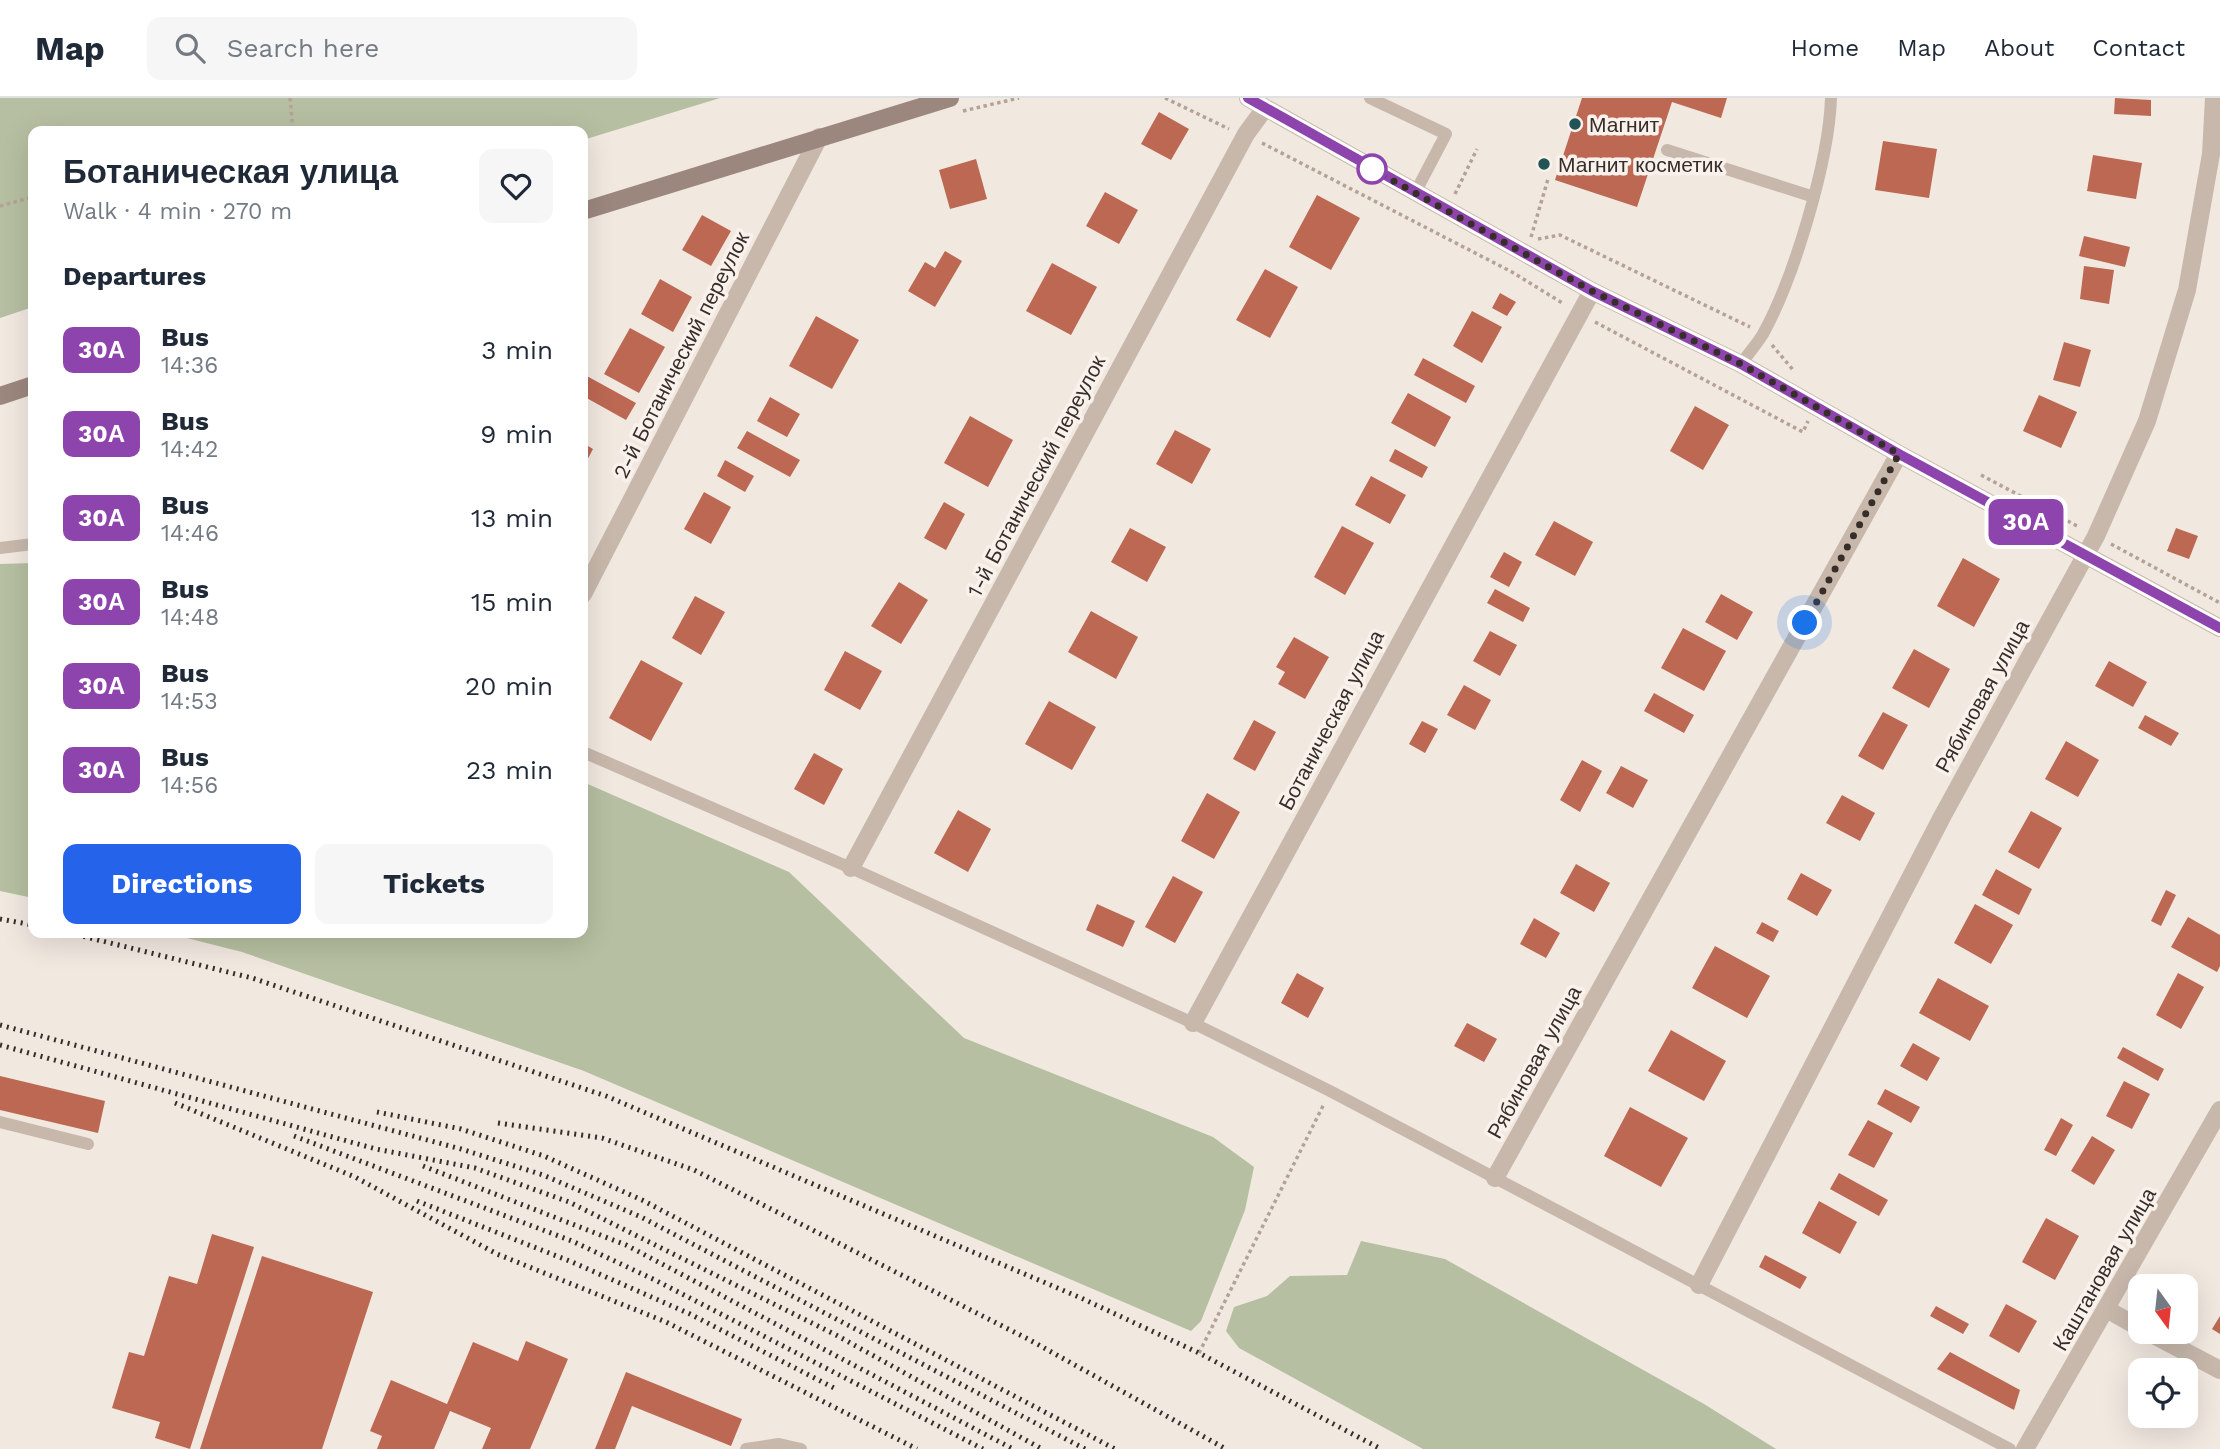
<!DOCTYPE html>
<meta charset="utf-8">
<style>
body{margin:0;font-family:"Work Sans",sans-serif;background:#f6f6f7;color:#1f2937;height:100vh;display:flex;flex-direction:column;font-size:26px;white-space:nowrap}
*{box-sizing:border-box;margin:0}
p{font-size:23px;color:#747a83}
.icon{flex:none;width:38px;height:38px;fill:none;stroke:currentColor;stroke-width:2;stroke-linecap:round;stroke-linejoin:round}
.map{position:relative;flex:1;overflow:hidden}
.drawer{position:absolute;left:28px;top:28px;width:560px;height:812px;display:flex;flex-direction:column;background:#fff;border-radius:14px;box-shadow:0 7px 28px #0002}
.drawer>*{flex:none}
.badge{padding:0 14px;border-radius:10px;font-size:24px;line-height:46px}
.needle{width:46px;rotate:165deg}
.buttons{position:absolute;left:2128px;top:1176px;display:grid;gap:14px}
.buttons a{display:grid;place-items:center;width:70px;height:70px;border-radius:14px;background:#fff;box-shadow:0 7px 28px #0002;font-size:35px}
.you{position:absolute;width:35px;height:35px;margin:-18px;border:5px solid #fff;border-radius:50%;background:#1a73e8;box-shadow:0 0 0 10px #1a73e833}
.map>.badge{position:absolute;translate:-50% -50%;box-shadow:0 0 0 4px #fff}
h2{padding:0 35px;font-size:26px;line-height:63px}
.round{display:grid;place-items:center;flex:none;width:74px;height:74px;border-radius:14px;background:#f6f6f7}
.head{display:flex;align-items:center;justify-content:space-between;height:119px;padding:0 35px}
h1{font-size:33px;font-weight:700;line-height:52px}
.action{display:flex;gap:14px;margin-top:auto;padding:14px 35px}
.action a{flex:1;height:80px;border-radius:14px;background:#2563eb;color:#fff;font-size:28px;font-weight:700;line-height:80px;text-align:center}
.action a+a{background:#f6f6f7;color:#1f2937}
ul{padding:0;list-style:none}
li{display:flex;align-items:center;gap:21px;height:84px;padding:0 35px}
li div{flex:1}
li b{display:block;font-size:26px}
li em{font-style:normal}
li .badge{min-width:77px;font-weight:700;text-align:center}
header{display:flex;align-items:center;gap:42px;box-sizing:border-box;height:98px;padding:0 35px;background:#fff;border-bottom:2px solid #e0e1e3}
header strong{font-size:33px}
nav{display:flex;gap:38px;margin-inline-start:auto;font-size:24px}
.search{width:490px;height:63px;background:#f6f6f7;display:flex;align-items:center;gap:18px;box-sizing:border-box;padding:0 24px;border-radius:14px;color:#747a83;font-size:26px}
.map>svg:first-child{display:block}
.green{fill:#b6bfa1}
.building{fill:#bc6853}
.lines{fill:none;stroke-linecap:round;stroke-linejoin:round}
.path{stroke:#b4a297;stroke-width:3.5;stroke-dasharray:3.5 3.5;stroke-linecap:butt}
.service{stroke:#c8b8ac;stroke-width:12}
.minor{stroke:#c8b8ac;stroke-width:18}
.secondary{stroke:#9c877e;stroke-width:18}
.rail{stroke:#372e2a;stroke-width:5;stroke-dasharray:2 5;stroke-linecap:butt}
.line-casing{stroke:#fff;stroke-width:16}
.line{stroke:#8e44ad;stroke-width:10}
.walk{stroke:#372e2a;stroke-width:7;stroke-dasharray:0 12.6}
.poi-dot{fill:#235455;stroke:#f9f2ec;stroke-width:2.5}
.stop-dot{fill:#fff;stroke:#8e44ad;stroke-width:3.5}
.labels{text-anchor:middle;dominant-baseline:central;stroke-width:7;stroke-linejoin:round;paint-order:stroke}
.poi-label{font-size:21px;fill:#372e2a;stroke:#f9f2ec;text-anchor:start}
.street-label{font-size:21px;fill:#372e2a;stroke:#f9f2ec}
</style>
<header>
<strong>Map</strong>
<div class="search"><svg class="icon" aria-label="search" viewBox="0 0 24 24"><circle cx="10" cy="10" r="6"/><path d="M15 15l6 6"/></svg>Search here</div>
<nav><a>Home</a><a>Map</a><a>About</a><a>Contact</a></nav>
</header>
<div class="map">
<svg width="2220" height="1351" viewBox="0 0 2220 1351">
<rect width="100%" height="100%" fill="#f1e8e0"/>
<path class="green" d="M 0,0 L 720,0 L 583,42 L 583,33 L 33,33 L 33,209 L 0,220 Z
M 33,465 L 33,800 L 0,793 L 0,466 Z
M 583,684 L 789,774 L 964,940 L 1213,1039 L 1254,1069 L 1245,1112 L 1201,1223 L 1191,1233 L 584,973 L 242,854 L 167,835 L 583,835 Z
M 1361,1143 L 1445,1161 L 1704,1306 L 1776,1351 L 1423,1351 L 1239,1250 L 1226,1233 L 1234,1209 L 1267,1198 L 1290,1178 L 1347,1177 Z"/>
<path class="building" d="M 1582,0 L 1727,0 L 1721,20 L 1672,4 L 1637,109 L 1555,82 Z
M 2115,0 L 2151,2 L 2151,18 L 2114,16 Z
M 1159,14 L 1189,31 L 1171,62 L 1141,46 Z
M 1883,43 L 1937,51 L 1929,100 L 1875,92 Z
M 2093,57 L 2142,65 L 2136,101 L 2087,93 Z
M 976,61 L 987,101 L 950,111 L 939,72 Z
M 1105,94 L 1138,112 L 1119,146 L 1086,128 Z
M 1317,97 L 1360,120 L 1331,172 L 1289,149 Z
M 702,117 L 731,133 L 711,168 L 682,152 Z
M 2084,138 L 2130,149 L 2125,169 L 2079,158 Z
M 945,153 L 962,163 L 935,209 L 908,193 L 925,164 L 935,170 Z
M 1052,165 L 1097,189 L 1071,237 L 1026,213 Z
M 2084,168 L 2114,172 L 2109,206 L 2080,201 Z
M 1265,171 L 1298,189 L 1270,240 L 1236,222 Z
M 660,181 L 692,199 L 673,234 L 641,216 Z
M 1500,195 L 1516,204 L 1507,218 L 1492,210 Z
M 1472,213 L 1502,229 L 1482,265 L 1453,248 Z
M 816,218 L 859,242 L 832,291 L 789,268 Z
M 630,230 L 665,249 L 639,295 L 604,276 Z
M 2064,244 L 2091,252 L 2080,289 L 2053,282 Z
M 1423,260 L 1475,288 L 1466,305 L 1414,277 Z
M 585,277 L 636,305 L 626,322 L 583,298 Z
M 1408,295 L 1451,319 L 1435,349 L 1391,325 Z
M 2039,297 L 2077,314 L 2061,350 L 2023,333 Z
M 770,299 L 800,316 L 787,339 L 757,323 Z
M 1695,308 L 1729,327 L 1703,372 L 1670,353 Z
M 970,318 L 1013,342 L 988,389 L 944,365 Z
M 1175,332 L 1211,351 L 1192,386 L 1156,366 Z
M 747,333 L 800,362 L 790,379 L 737,350 Z
M 583,345 L 593,351 L 583,370 Z
M 1395,351 L 1428,369 L 1422,380 L 1389,363 Z
M 725,362 L 754,378 L 745,394 L 717,378 Z
M 1371,378 L 1406,397 L 1390,426 L 1355,407 Z
M 704,394 L 731,409 L 711,446 L 684,431 Z
M 944,404 L 965,416 L 946,452 L 924,440 Z
M 1554,423 L 1593,444 L 1575,478 L 1535,457 Z
M 1342,428 L 1374,445 L 1345,497 L 1314,479 Z
M 1130,430 L 1166,449 L 1147,484 L 1111,464 Z
M 2176,430 L 2198,438 L 2189,461 L 2167,453 Z
M 1504,454 L 1522,464 L 1509,489 L 1490,479 Z
M 1963,460 L 2000,481 L 1974,529 L 1937,508 Z
M 899,484 L 928,502 L 901,546 L 871,528 Z
M 1495,491 L 1530,510 L 1523,524 L 1487,505 Z
M 1721,496 L 1753,514 L 1737,542 L 1705,524 Z
M 695,498 L 725,514 L 701,557 L 672,540 Z
M 1091,513 L 1138,539 L 1116,581 L 1068,554 Z
M 1683,530 L 1726,553 L 1704,593 L 1661,570 Z
M 1490,533 L 1517,547 L 1500,578 L 1473,563 Z
M 1294,539 L 1329,559 L 1305,601 L 1278,586 L 1285,574 L 1276,569 Z
M 1914,551 L 1950,571 L 1929,610 L 1892,590 Z
M 845,553 L 882,573 L 860,612 L 824,592 Z
M 641,562 L 683,585 L 651,643 L 609,620 Z
M 2109,563 L 2147,584 L 2133,609 L 2095,588 Z
M 1464,587 L 1491,602 L 1475,632 L 1447,617 Z
M 1654,595 L 1694,617 L 1684,635 L 1644,613 Z
M 1049,603 L 1096,629 L 1072,672 L 1025,646 Z
M 1883,614 L 1908,627 L 1883,672 L 1858,658 Z
M 2145,617 L 2179,635 L 2171,648 L 2138,630 Z
M 1254,622 L 1276,634 L 1255,673 L 1233,661 Z
M 1422,623 L 1438,631 L 1425,655 L 1409,646 Z
M 2066,643 L 2099,662 L 2078,699 L 2045,681 Z
M 814,655 L 843,671 L 824,707 L 794,691 Z
M 1582,662 L 1602,673 L 1580,714 L 1560,702 Z
M 1621,668 L 1648,682 L 1633,710 L 1606,695 Z
M 1207,695 L 1240,714 L 1214,761 L 1181,743 Z
M 1842,697 L 1875,715 L 1860,743 L 1826,725 Z
M 958,712 L 991,731 L 968,774 L 934,755 Z
M 2031,713 L 2062,730 L 2039,771 L 2008,754 Z
M 1576,766 L 1610,785 L 1594,814 L 1560,795 Z
M 1996,771 L 2032,791 L 2019,817 L 1982,797 Z
M 1801,775 L 1832,792 L 1817,818 L 1787,801 Z
M 1173,778 L 1203,794 L 1175,845 L 1145,829 Z
M 2166,792 L 2176,797 L 2161,828 L 2151,823 Z
M 1097,806 L 1135,823 L 1123,849 L 1086,832 Z
M 1975,806 L 2013,827 L 1991,866 L 1954,845 Z
M 2188,819 L 2220,837 L 2220,868 L 2217,874 L 2171,849 Z
M 1534,820 L 1560,835 L 1546,860 L 1520,846 Z
M 1762,824 L 1779,833 L 1773,844 L 1756,835 Z
M 1715,848 L 1770,878 L 1747,920 L 1692,890 Z
M 1297,875 L 1324,890 L 1308,920 L 1281,905 Z
M 2178,875 L 2204,889 L 2181,931 L 2156,917 Z
M 1938,880 L 1989,908 L 1970,943 L 1919,915 Z
M 1467,925 L 1497,941 L 1484,964 L 1454,948 Z
M 1671,932 L 1726,963 L 1704,1003 L 1648,973 Z
M 1913,945 L 1940,960 L 1927,983 L 1900,968 Z
M 2123,949 L 2164,971 L 2158,983 L 2117,960 Z
M 0,978 L 105,1003 L 98,1035 L 0,1012 Z
M 2124,983 L 2150,996 L 2132,1031 L 2106,1018 Z
M 1885,991 L 1920,1009 L 1911,1025 L 1877,1006 Z
M 1630,1009 L 1688,1040 L 1661,1089 L 1604,1058 Z
M 2061,1020 L 2073,1027 L 2056,1058 L 2044,1052 Z
M 1868,1022 L 1893,1035 L 1874,1070 L 1848,1057 Z
M 2092,1038 L 2115,1052 L 2094,1087 L 2071,1073 Z
M 1839,1075 L 1888,1102 L 1879,1118 L 1830,1091 Z
M 1819,1103 L 1857,1124 L 1840,1156 L 1802,1135 Z
M 2046,1120 L 2079,1138 L 2055,1182 L 2022,1164 Z
M 212,1136 L 254,1149 L 190,1351 L 155,1340 L 160,1324 L 112,1310 L 129,1254 L 144,1258 L 169,1178 L 197,1186 Z
M 1765,1157 L 1807,1179 L 1800,1191 L 1759,1169 Z
M 262,1158 L 373,1194 L 322,1351 L 200,1351 Z
M 2006,1206 L 2037,1223 L 2019,1255 L 1989,1238 Z
M 1936,1208 L 1969,1226 L 1963,1236 L 1930,1218 Z
M 2220,1218 L 2220,1236 L 2212,1231 Z
M 526,1243 L 568,1261 L 530,1351 L 482,1351 L 491,1330 L 450,1313 L 434,1351 L 377,1351 L 382,1338 L 370,1333 L 391,1282 L 447,1306 L 473,1244 L 518,1263 Z
M 1950,1254 L 2020,1292 L 2014,1312 L 1937,1271 Z
M 626,1274 L 742,1321 L 731,1348 L 632,1308 L 615,1351 L 595,1351 Z"/>
<g class="lines">
<path class="path" d="M 290,0 L 293,33
M 1165,0 L 1229,31
M 963,13 L 1019,0
M 1262,45 L 1512,174 L 1564,206
M 1455,96 L 1477,51
M 0,108 L 33,99
M 1531,139 L 1548,81
M 1538,141 L 1560,137 L 1750,229
M 1595,224 L 1803,334 L 1808,323
M 1772,247 L 1794,273
M 1981,377 L 2079,429
M 2111,446 L 2220,505
M 1199,1255 L 1324,1006"/>
<path class="service" d="M 1370,0 L 1446,36 L 1415,95
M 1667,52 L 1814,99
M 1741,266 C 1748,256 1757,246 1763,236 C 1794,180 1829,63 1831,0
M 0,450 L 33,446
M 583,654 L 851,770 L 1193,925 L 1330,993 L 2010,1351
M 0,1024 L 88,1046
M 746,1351 L 779,1346 L 801,1351"/>
<path class="minor" d="M 1248,0 L 1592,193 L 1741,266 L 1899,356 L 2220,530
M 583,496 L 819,39
M 851,770 L 1246,36 L 1265,10
M 1193,925 L 1592,193
M 1495,1080 L 1899,356
M 1699,1187 L 1943,717 L 2096,438 L 2147,323 L 2187,192 L 2211,56 L 2214,0
M 2108,1212 L 2140,1230
M 2148,1234 L 2220,1272
M 2025,1351 L 2220,1012"/>
<path class="secondary" d="M 583,113 L 950,0
M 0,298 L 33,287"/>
<path class="rail" d="M 0,821 L 33,827
M 70,835 L 252,880 L 606,998 L 1081,1200 L 1199,1255 L 1381,1351
M 0,927 L 461,1051 L 543,1077 L 641,1119 L 1085,1351
M 0,947 L 376,1051 L 475,1070 L 569,1104 L 836,1237 L 1042,1351
M 175,1005 L 355,1079 L 497,1156 L 666,1224 L 917,1351
M 377,1014 L 461,1031 L 544,1058 L 642,1102 L 1115,1351
M 498,1025 L 602,1040 L 694,1072 L 1028,1241 L 1226,1351
M 294,1038 L 572,1143 L 655,1182 L 983,1351
M 423,1068 L 626,1147 L 1013,1351
M 417,1103 L 572,1164 L 690,1216 L 836,1291"/>
</g>
<g class="lines">
<g class="line-casing">
<path id="line" d="M 1248,0 L 1592,193 L 1741,266 L 1899,356 L 2220,530"/>
</g>
<use href="#line" class="line"/>
<path class="walk" d="M 1372,71 L 1592,193 L 1741,266 L 1899,356 L 1805,525"/>
</g>
<g class="poi-dot">
<circle cx="1575" cy="26" r="7"/>
<circle cx="1544" cy="66" r="7"/>
</g>
<circle class="stop-dot" cx="1372" cy="71" r="14"/>
<g class="labels">
<g class="poi-label">
<text x="1589" y="26">Магнит</text>
<text x="1558" y="66">Магнит косметик</text>
</g>
<g class="street-label">
<text transform="translate(681 257) rotate(-63)">2-й Ботанический переулок</text>
<text transform="translate(1036 378) rotate(-62)">1-й Ботанический переулок</text>
<text transform="translate(1982 598) rotate(-61)">Рябиновая улица</text>
<text transform="translate(1331 622) rotate(-62)">Ботаническая улица</text>
<text transform="translate(1534 964) rotate(-61)">Рябиновая улица</text>
<text transform="translate(2104 1171) rotate(-60)">Каштановая улица</text>
</g>
</g>
</svg>
<div class="buttons">
<a><svg class="needle" viewBox="-14 -14 28 28"><path d="M0-13l5 13h-10z" fill="#e53935"/><path d="M0 13l5-13h-10z" fill="#747a83"/></svg></a>
<a><svg class="icon" aria-label="locate" viewBox="0 0 24 24"><circle cx="12" cy="12" r="6"/><path d="M12 2v4M12 18v4M2 12h4M18 12h4"/></svg></a>
</div>
<div class="you" style="left:1805px;top:525px"></div>
<b class="badge" style="left:2026px;top:424px;background:#8e44ad;color:#fff">30А</b>
<section class="drawer">
<div class="head"><div><h1>Ботаническая улица</h1><p>Walk · 4 min · 270 m</p></div><a class="round"><svg class="icon" aria-label="heart" viewBox="0 0 24 24"><path d="M12 20l-8-8c-3-5 5-10 8-4 3-6 11-1 8 4z"/></svg></a></div>
<h2>Departures</h2>
<ul>
<li><span class="badge" style="background:#8e44ad;color:#fff">30А</span><div><b>Bus</b><p>14:36</p></div><em>3 min</em></li>
<li><span class="badge" style="background:#8e44ad;color:#fff">30А</span><div><b>Bus</b><p>14:42</p></div><em>9 min</em></li>
<li><span class="badge" style="background:#8e44ad;color:#fff">30А</span><div><b>Bus</b><p>14:46</p></div><em>13 min</em></li>
<li><span class="badge" style="background:#8e44ad;color:#fff">30А</span><div><b>Bus</b><p>14:48</p></div><em>15 min</em></li>
<li><span class="badge" style="background:#8e44ad;color:#fff">30А</span><div><b>Bus</b><p>14:53</p></div><em>20 min</em></li>
<li><span class="badge" style="background:#8e44ad;color:#fff">30А</span><div><b>Bus</b><p>14:56</p></div><em>23 min</em></li>
</ul>
<div class="action"><a>Directions</a><a>Tickets</a></div>
</section>
</div>
